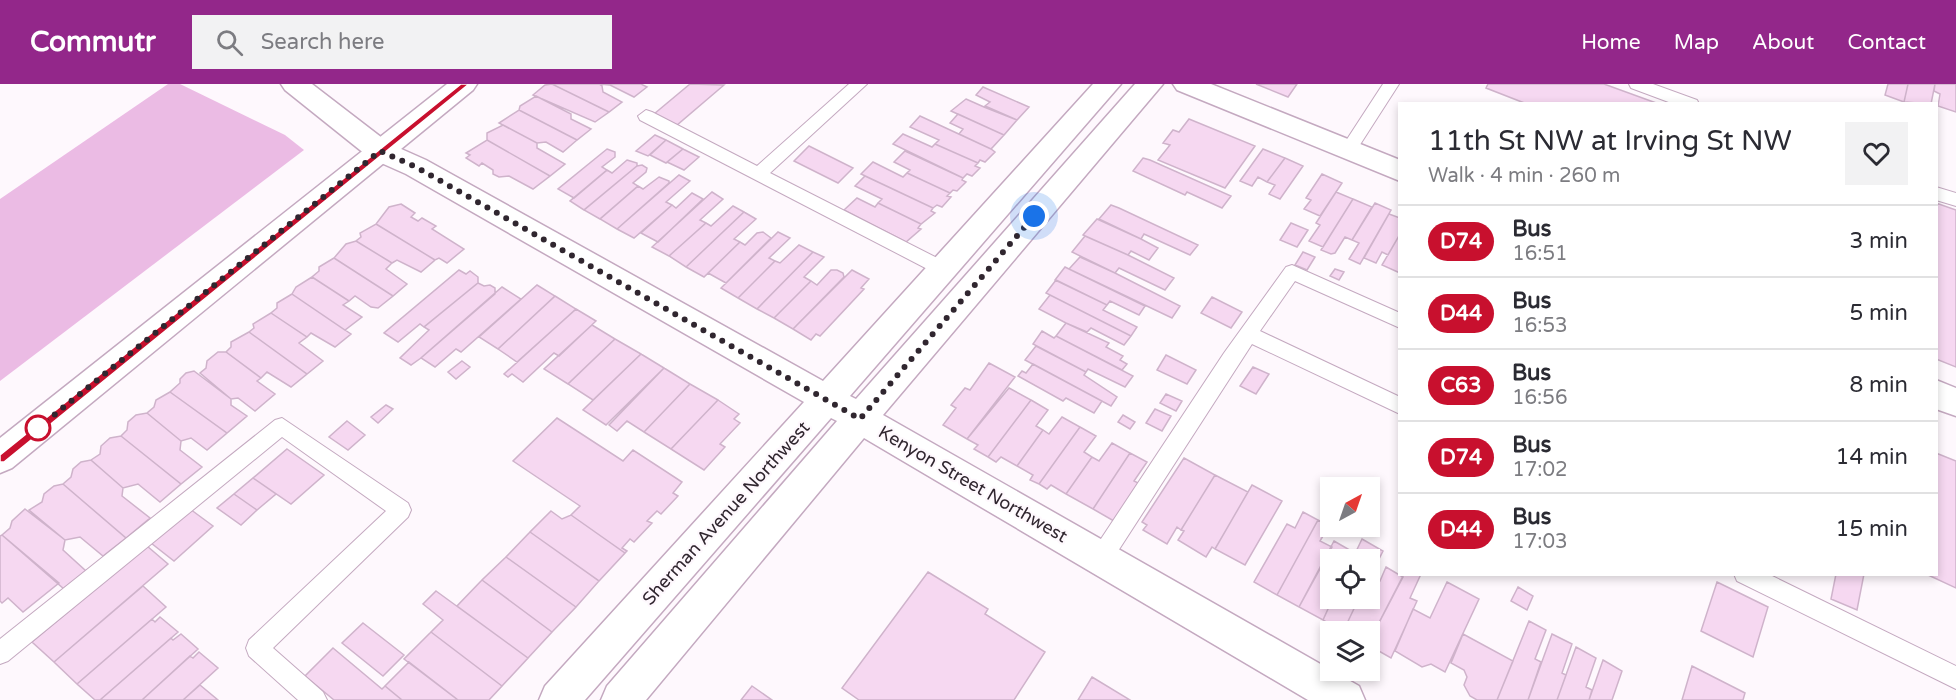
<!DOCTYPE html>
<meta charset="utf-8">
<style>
body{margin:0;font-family:"Varela Round",sans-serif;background:#f2f2f3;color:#2b2b33;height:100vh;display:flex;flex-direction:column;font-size:22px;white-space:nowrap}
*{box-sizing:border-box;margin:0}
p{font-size:20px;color:#7c7c81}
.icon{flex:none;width:33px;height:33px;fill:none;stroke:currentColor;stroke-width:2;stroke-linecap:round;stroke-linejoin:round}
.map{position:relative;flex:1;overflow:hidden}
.panel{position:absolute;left:1398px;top:18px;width:540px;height:474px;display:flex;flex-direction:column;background:#fff;border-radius:0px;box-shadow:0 3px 9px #0003}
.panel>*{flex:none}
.badge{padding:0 12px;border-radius:20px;font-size:21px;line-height:39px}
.needle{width:39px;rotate:40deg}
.fabs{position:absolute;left:1320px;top:393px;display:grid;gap:12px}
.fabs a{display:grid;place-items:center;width:60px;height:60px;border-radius:0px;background:#fff;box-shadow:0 3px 9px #0003;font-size:30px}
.you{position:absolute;width:30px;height:30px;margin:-15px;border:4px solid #fff;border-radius:50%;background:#1a73e8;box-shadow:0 0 0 9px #1a73e833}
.map>.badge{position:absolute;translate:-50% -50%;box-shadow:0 0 0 3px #fff}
.round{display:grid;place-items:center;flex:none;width:63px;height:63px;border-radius:0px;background:#f2f2f3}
.overview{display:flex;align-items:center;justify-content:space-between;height:102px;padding:0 30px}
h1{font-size:28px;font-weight:600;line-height:45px}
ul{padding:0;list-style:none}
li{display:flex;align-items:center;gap:18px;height:72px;padding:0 30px;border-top:2px solid #e1e1e2}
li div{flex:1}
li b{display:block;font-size:22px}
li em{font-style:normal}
li .badge{min-width:66px;font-weight:700;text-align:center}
header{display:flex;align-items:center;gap:36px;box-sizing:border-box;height:84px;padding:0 30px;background:#93278a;color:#fff}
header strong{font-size:28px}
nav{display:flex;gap:33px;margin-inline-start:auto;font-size:21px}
.search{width:420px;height:54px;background:#f2f2f3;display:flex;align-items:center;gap:15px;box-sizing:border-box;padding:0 21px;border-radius:0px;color:#7c7c81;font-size:22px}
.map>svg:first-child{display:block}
.green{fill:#ebbbe4}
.building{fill:#f6d8f1;stroke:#cfb3cb;stroke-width:1.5}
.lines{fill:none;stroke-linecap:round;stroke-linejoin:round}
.service-casing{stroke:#c4a9c0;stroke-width:2}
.minor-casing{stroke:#c4a9c0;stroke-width:3}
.tertiary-casing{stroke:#c4a9c0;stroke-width:3}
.secondary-casing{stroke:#c4a9c0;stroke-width:3}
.service{fill:#fff;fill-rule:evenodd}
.minor{fill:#fff;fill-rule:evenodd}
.tertiary{fill:#fff;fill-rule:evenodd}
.secondary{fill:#fff;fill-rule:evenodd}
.line{fill:#c8102e;stroke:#fff;stroke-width:1.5}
.walk{stroke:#30262f;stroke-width:6;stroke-dasharray:0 10.8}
.stop-dot{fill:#fff;stroke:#c8102e;stroke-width:3}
.labels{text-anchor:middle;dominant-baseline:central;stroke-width:4.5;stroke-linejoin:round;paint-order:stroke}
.street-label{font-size:18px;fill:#30262f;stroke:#fef8fd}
</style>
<header>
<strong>Commutr</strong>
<div class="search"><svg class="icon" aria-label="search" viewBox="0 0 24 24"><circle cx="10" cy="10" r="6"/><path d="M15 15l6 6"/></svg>Search here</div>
<nav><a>Home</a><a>Map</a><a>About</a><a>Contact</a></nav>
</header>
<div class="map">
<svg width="1956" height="616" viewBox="0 0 1956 616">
<rect width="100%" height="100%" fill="#fef8fd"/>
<path class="green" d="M 168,0 L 180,0 L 285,51 L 304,66 L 0,297 L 0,115 Z"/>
<path class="building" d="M 552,0 L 599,0 L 602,2 L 603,8 L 622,18 L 609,28 Z
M 552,0 L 609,28 L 595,38 L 533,11 L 545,1 Z
M 599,0 L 641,0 L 647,3 L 634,13 L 610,1 Z
M 690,0 L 724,1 L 677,41 L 654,30 Z
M 1256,0 L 1297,0 L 1288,13 Z
M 1488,0 L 1604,0 L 1659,20 L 1527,20 L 1486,4 Z
M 1888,0 L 1908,0 L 1904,18 L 1885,11 Z
M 1908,0 L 1935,0 L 1931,20 L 1904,18 Z
M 1935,0 L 1956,0 L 1956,28 L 1938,22 L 1940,10 L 1934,7 Z
M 983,3 L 1029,23 L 1017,36 L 985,22 L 990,18 L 976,11 Z
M 536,12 L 571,30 L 571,35 L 591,45 L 577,56 L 519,26 L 520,22 Z
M 966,15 L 984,23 L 1017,36 L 1004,51 L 951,27 Z
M 519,26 L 577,56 L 563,68 L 546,58 L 537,59 L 499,39 Z
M 958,30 L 1004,51 L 991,65 L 959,50 L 963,45 L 950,39 Z
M 920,32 L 991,65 L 995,68 L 985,78 L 980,76 L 978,79 L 935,60 L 939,56 L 910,43 Z
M 1189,35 L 1255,62 L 1225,104 L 1158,76 L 1170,61 L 1163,59 L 1173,46 L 1179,48 Z
M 503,41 L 537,59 L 537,64 L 565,80 L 550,92 L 487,56 L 487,49 Z
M 903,50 L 932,63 L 935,60 L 978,79 L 975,82 L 980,84 L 972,92 L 967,90 L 963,94 L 893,60 Z
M 655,51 L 666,56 L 648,72 L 636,67 Z
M 487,56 L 550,92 L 533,105 L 509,92 L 499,93 L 493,90 L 493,86 L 482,79 L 479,82 L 466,74 L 470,71 L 466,69 Z
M 666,56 L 683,65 L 666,79 L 650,71 Z
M 809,62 L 853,84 L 838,99 L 794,77 Z
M 607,65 L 615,68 L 615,73 L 602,83 L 607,86 L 574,114 L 558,105 Z
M 683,65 L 699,73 L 684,86 L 667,78 Z
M 1263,65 L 1285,74 L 1267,98 L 1258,93 L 1252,102 L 1240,97 Z
M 905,67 L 963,94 L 962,96 L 966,98 L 957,107 L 953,106 L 950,109 L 907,89 L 910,86 L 894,78 Z
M 1143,74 L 1150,76 L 1231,112 L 1222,124 L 1187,108 L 1185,111 L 1133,87 Z
M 1285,74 L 1303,82 L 1280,115 L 1269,110 L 1275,101 L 1267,98 Z
M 627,76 L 637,79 L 637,82 L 584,126 L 570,117 L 607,86 L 612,89 Z
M 873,78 L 903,93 L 907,89 L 950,109 L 947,112 L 951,113 L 942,123 L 937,121 L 933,124 L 861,90 Z
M 642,81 L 647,84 L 646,88 L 633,99 L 638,102 L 600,135 L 584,126 L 637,82 Z
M 1322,90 L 1342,99 L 1320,132 L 1304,125 L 1311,116 L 1306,114 Z
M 679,91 L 690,97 L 666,118 L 672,121 L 634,154 L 617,145 Z
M 865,92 L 933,124 L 931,127 L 935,129 L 921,140 L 878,119 L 882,115 L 855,102 Z
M 659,93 L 669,97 L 669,99 L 617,145 L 600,135 L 638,102 L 643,105 Z
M 712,108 L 723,115 L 700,136 L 706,139 L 669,172 L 652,163 Z
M 1336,108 L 1353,115 L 1323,163 L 1309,157 L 1320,141 L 1316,139 Z
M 692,109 L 703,115 L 658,158 L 641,149 L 672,121 L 676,124 Z
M 857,114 L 875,123 L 878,119 L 921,140 L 918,144 L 921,145 L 906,158 L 844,126 Z
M 1353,115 L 1372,123 L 1352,156 L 1345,153 L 1335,169 L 1331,170 L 1321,166 Z
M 1375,119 L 1391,126 L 1360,180 L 1349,175 L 1359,159 L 1352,156 Z
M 1936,119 L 1956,126 L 1956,283 L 1936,275 Z
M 401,120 L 415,129 L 411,133 L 418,137 L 422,134 L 436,142 L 432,145 L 464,165 L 447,179 L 439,174 L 435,176 L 376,140 L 389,123 Z
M 1111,121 L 1119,124 L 1198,161 L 1190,171 L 1144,150 L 1141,155 L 1099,135 Z
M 733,122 L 744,128 L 686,183 L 669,172 L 706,139 L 711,142 Z
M 744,128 L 756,135 L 734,155 L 740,158 L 704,193 L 686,183 Z
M 1389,130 L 1400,134 L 1400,150 L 1388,171 L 1382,168 L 1376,179 L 1364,174 Z
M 1097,135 L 1141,155 L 1158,164 L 1149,176 L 1131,167 L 1128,171 L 1083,151 Z
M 1291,139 L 1308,146 L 1297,163 L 1280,156 Z
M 376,140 L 435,176 L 421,188 L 397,176 L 392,179 L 356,157 L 361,153 L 360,149 Z
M 763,148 L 771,154 L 726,199 L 708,189 L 740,158 L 745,161 L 757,149 Z
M 778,148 L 790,154 L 769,174 L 775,177 L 738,214 L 721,204 Z
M 1400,150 L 1400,189 L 1382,181 Z
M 1085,152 L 1128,171 L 1174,194 L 1165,206 L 1119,184 L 1115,189 L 1072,168 Z
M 356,157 L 392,179 L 386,185 L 407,200 L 393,212 L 334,174 L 346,160 Z
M 799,161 L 813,168 L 757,225 L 738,214 L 775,177 L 780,179 Z
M 813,168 L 824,173 L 804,193 L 811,197 L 774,234 L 757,225 Z
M 1303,168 L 1315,173 L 1307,186 L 1295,181 Z
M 1080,173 L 1115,189 L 1180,222 L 1172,234 L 1069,185 Z
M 334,174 L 393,212 L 378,224 L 371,223 L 355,212 L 349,217 L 312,193 L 319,187 L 319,183 Z
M 1065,183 L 1069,185 L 1145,222 L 1139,231 L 1110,217 L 1107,221 L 1055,196 Z
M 1335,185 L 1344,188 L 1339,196 L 1330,192 Z
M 459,186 L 466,190 L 470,187 L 478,193 L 478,199 L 424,243 L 420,240 L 398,258 L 384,249 Z
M 831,186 L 837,186 L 843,189 L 844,193 L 793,245 L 774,234 L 811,197 L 817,201 Z
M 852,186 L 869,195 L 861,204 L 864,205 L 820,252 L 816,250 L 811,256 L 793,245 Z
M 312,193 L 349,217 L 343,221 L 362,233 L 345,246 L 292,210 L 296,203 Z
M 1056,196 L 1107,221 L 1103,226 L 1137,243 L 1131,252 L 1046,209 Z
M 478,199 L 484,202 L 490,201 L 495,204 L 495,210 L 421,274 L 411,281 L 400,274 L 429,246 L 424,243 Z
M 537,201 L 555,212 L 498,265 L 479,253 Z
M 502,203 L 521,215 L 461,268 L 456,265 L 435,283 L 421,274 Z
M 292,210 L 345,246 L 351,250 L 335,263 L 311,249 L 307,253 L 271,229 L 277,224 L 277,219 Z
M 1050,211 L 1131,252 L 1124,261 L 1091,244 L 1087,248 L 1066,239 L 1039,225 Z
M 555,212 L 576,225 L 517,278 L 498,265 Z
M 1212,213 L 1242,228 L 1231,244 L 1201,229 Z
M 576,225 L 596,237 L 559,272 L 554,269 L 523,298 L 512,290 L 508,293 L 504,290 Z
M 271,229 L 307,253 L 299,259 L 323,277 L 307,290 L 249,248 L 254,244 L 253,240 Z
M 1066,239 L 1109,259 L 1106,263 L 1123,272 L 1120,276 L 1127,280 L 1122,286 L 1056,252 Z
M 592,241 L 615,255 L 568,300 L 544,285 Z
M 1042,247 L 1054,254 L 1056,252 L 1133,292 L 1125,303 L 1088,285 L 1086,288 L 1033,260 Z
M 249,248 L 307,290 L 291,303 L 267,288 L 261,294 L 226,268 L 231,263 L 231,258 Z
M 615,255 L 641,270 L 593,316 L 568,300 Z
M 1036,262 L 1086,288 L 1084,291 L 1117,313 L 1111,322 L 1025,276 Z
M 218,268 L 226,268 L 261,294 L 257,297 L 275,310 L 255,327 L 238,314 L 231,315 L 200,289 L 206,284 L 207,277 Z
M 641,270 L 664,284 L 606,341 L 583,326 Z
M 1166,271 L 1196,286 L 1187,300 L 1157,286 Z
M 462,277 L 470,283 L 456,295 L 448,288 Z
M 989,279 L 1015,293 L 967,355 L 943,341 L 956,324 L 951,321 L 965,304 L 970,306 Z
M 1033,280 L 1102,317 L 1094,329 L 1066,314 L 1063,317 L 1018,292 L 1022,287 L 1026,289 Z
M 1253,283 L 1269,290 L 1256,310 L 1240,302 Z
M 664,284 L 690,300 L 644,348 L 627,337 L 617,347 L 609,341 Z
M 194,287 L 231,315 L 231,321 L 247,332 L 227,349 L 170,308 L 180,299 L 180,295 L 186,289 Z
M 690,300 L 718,316 L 671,365 L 644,348 Z
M 1009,304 L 1031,316 L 988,373 L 974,365 L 978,361 L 967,355 Z
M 170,308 L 227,349 L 207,366 L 191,354 L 181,357 L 147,329 L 154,323 L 156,316 Z
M 1166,310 L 1182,317 L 1176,327 L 1160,319 Z
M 718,316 L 739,330 L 734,335 L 740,339 L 720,360 L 725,363 L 704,386 L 671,365 Z
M 1031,316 L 1048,326 L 1036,342 L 1043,346 L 1017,382 L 1001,373 L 996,378 L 988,373 Z
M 386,321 L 393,325 L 378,339 L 371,333 Z
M 1155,325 L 1171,332 L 1162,347 L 1146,339 Z
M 147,329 L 181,357 L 180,366 L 202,383 L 181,400 L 121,352 L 127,346 L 128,338 L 136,331 Z
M 1123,331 L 1135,338 L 1130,345 L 1118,338 Z
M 1062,333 L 1080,343 L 1039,400 L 1030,396 L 1033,391 L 1017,382 L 1043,346 L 1049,350 Z
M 557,334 L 623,377 L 633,366 L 682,398 L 673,409 L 678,412 L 661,430 L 657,427 L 647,437 L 652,439 L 634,458 L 630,455 L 622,464 L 627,467 L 625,469 L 571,431 L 580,422 L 513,377 Z
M 347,337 L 365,351 L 348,366 L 329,353 Z
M 1080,343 L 1096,352 L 1084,368 L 1092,373 L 1066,410 L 1051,401 L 1047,405 L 1039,400 Z
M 121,352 L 181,400 L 160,418 L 138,400 L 123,404 L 91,376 L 100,370 L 101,362 L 110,354 Z
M 1112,359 L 1130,369 L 1093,425 L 1066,410 L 1092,373 L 1099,377 Z
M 287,365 L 324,391 L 291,420 L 253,394 Z
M 1130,369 L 1147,378 L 1134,397 L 1144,402 L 1119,440 L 1093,425 Z
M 1936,369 L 1956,377 L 1956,504 L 1926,490 L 1936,490 Z
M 1184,374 L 1215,391 L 1181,446 L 1177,443 L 1167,460 L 1143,446 L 1147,441 L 1142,438 Z
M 91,376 L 123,404 L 122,412 L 150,434 L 126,454 L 63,400 L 71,393 L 73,385 L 81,378 Z
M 1215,391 L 1248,408 L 1215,465 L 1212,463 L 1206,473 L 1178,456 L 1184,447 L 1181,446 Z
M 253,394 L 276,410 L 257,426 L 234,410 Z
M 63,400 L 126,454 L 103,472 L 80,453 L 65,456 L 29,426 L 42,418 L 44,410 L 54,402 Z
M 1252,401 L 1282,417 L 1245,481 L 1215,465 Z
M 234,410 L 257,426 L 241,441 L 217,424 Z
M 25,425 L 65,456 L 63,466 L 86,487 L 64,505 L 2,451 L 10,444 L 12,437 Z
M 190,425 L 213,442 L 174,477 L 151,459 Z
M 551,427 L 562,435 L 571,431 L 625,469 L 599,497 L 530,448 Z
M 1303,428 L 1318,436 L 1277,511 L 1254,498 L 1287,440 L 1295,444 Z
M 1318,436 L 1329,442 L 1320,457 L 1332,463 L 1299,523 L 1277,511 Z
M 530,448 L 599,497 L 576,523 L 506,473 Z
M 2,451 L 59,499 L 23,528 L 8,514 L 2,519 L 0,517 L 0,452 Z
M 1362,455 L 1383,467 L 1370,493 L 1370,476 L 1352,476 Z
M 1334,457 L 1355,469 L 1352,476 L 1330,476 L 1330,514 L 1333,514 L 1323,536 L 1299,523 Z
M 147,462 L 168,480 L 54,578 L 32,558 Z
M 506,473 L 576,523 L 552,548 L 482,496 Z
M 1386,483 L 1403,493 L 1370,556 L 1370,548 L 1343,548 L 1359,514 L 1370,514 L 1370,492 L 1380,497 Z
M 928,488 L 988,525 L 985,530 L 1045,568 L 1014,616 L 859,616 L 842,604 Z
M 1404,490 L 1421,490 L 1410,514 L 1417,517 L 1391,574 L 1370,562 L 1370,556 Z
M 1836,490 L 1864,490 L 1857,526 L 1831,515 Z
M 482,496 L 552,548 L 528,574 L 457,522 Z
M 1447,498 L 1479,515 L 1445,588 L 1431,580 L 1422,583 L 1395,567 L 1413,525 L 1430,534 Z
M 1717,498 L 1768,523 L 1753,573 L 1701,547 Z
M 143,502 L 166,523 L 77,600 L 54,578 Z
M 1518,503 L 1533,512 L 1527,526 L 1511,517 Z
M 436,507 L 528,574 L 502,602 L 431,548 L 443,536 L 423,520 Z
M 1333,514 L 1359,514 L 1343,548 L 1323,536 Z
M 160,533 L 178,548 L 100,616 L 95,616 L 77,600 L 152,535 L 155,538 Z
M 1529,537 L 1546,546 L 1535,575 L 1541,578 L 1528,616 L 1497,616 Z
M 363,539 L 404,571 L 383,592 L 342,559 Z
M 431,548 L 502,602 L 489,616 L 458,616 L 404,575 Z
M 181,550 L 198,565 L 142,616 L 100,616 L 171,554 L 173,556 Z
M 1463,550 L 1513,577 L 1497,616 L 1477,616 L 1470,612 L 1464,601 L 1467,593 L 1464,586 L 1451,579 Z
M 1552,550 L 1572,560 L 1562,589 L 1566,591 L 1557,616 L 1528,616 Z
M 1576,563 L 1596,574 L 1586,603 L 1592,606 L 1589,616 L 1557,616 Z
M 333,564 L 382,605 L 385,602 L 402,616 L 334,616 L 305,592 Z
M 199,568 L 218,584 L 183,616 L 142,616 L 190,572 L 193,574 Z
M 1603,576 L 1622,587 L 1612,616 L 1589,616 Z
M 409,578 L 458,616 L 402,616 L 385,602 Z
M 1692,582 L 1745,609 L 1743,616 L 1682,616 Z
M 1092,593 L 1130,616 L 1078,616 Z
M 200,601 L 218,616 L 183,616 Z
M 752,602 L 772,616 L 741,616 Z"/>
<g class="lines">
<g class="service-casing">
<path id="service" d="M 849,0 L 867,0 L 770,89 L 949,180 L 952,185 L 949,190 L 937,190 L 640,36 L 638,32 L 646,26 L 652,28 L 757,82 Z
M 1383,0 L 1399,0 L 1354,70 L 1342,70 L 1340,66 Z
M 1629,0 L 1653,0 L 1697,16 L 1699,20 L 1674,20 L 1631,4 Z
M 1936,103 L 1956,109 L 1956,122 L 1936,116 Z
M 1292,181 L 1400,229 L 1400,244 L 1295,197 L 1260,247 L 1400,313 L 1400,330 L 1252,260 L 1109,481 L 1101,484 L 1093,481 L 1090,474 L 1093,467 L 1224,269 L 1286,183 Z
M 282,334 L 408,419 L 411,426 L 408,433 L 273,564 L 323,608 L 327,616 L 298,616 L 249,572 L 246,564 L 249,556 L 386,427 L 282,353 L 8,577 L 0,580 L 0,555 L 275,336 Z
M 1734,490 L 1768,490 L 1956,582 L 1956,605 L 1737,497 Z"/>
</g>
<g class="minor-casing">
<path id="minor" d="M 1173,0 L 1211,0 L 1400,76 L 1400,97 L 1177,6 Z
M 1936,296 L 1956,304 L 1956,332 L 1936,325 Z"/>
</g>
<g class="tertiary-casing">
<path id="tertiary" d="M 447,0 L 477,0 L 473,6 L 12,384 L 0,389 L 0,354 Z"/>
</g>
<g class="secondary-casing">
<path id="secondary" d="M 281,0 L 312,0 L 390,60 L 426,76 L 823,297 L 1093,0 L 1121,0 L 850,312 L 856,315 L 1135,0 L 1163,0 L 883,331 L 1359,602 L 1365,616 L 1308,616 L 864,354 L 646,616 L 601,616 L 607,602 L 837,337 L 831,334 L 585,616 L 539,616 L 545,602 L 804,318 L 406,90 L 370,74 L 285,6 Z"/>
</g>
<use href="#service" class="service"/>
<use href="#minor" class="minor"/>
<use href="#tertiary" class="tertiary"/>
<use href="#secondary" class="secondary"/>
</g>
<path class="line" d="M 461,0 L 469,0 L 4,378 L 0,378 L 0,371 Z"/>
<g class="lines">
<path class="walk" d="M 38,344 L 380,67 L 416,83 L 860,335 L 1034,132"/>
</g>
<circle class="stop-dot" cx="38" cy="344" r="12"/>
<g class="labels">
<g class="street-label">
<text transform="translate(973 400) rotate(30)">Kenyon Street Northwest</text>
<text transform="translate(726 429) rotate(-48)">Sherman Avenue Northwest</text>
</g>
</g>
</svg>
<div class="fabs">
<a><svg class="needle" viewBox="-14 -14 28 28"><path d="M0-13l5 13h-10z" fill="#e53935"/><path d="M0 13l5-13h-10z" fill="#7c7c81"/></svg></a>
<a><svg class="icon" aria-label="locate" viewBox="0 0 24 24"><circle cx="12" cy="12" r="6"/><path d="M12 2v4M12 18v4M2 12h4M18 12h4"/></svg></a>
<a><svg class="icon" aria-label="layers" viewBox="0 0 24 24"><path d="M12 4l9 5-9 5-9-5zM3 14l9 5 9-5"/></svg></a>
</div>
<div class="you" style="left:1034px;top:132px"></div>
<section class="panel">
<div class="overview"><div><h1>11th St NW at Irving St NW</h1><p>Walk · 4 min · 260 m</p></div><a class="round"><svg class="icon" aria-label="heart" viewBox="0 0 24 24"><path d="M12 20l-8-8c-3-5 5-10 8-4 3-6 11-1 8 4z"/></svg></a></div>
<ul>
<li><span class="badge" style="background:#c8102e;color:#fff">D74</span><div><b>Bus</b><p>16:51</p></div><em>3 min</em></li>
<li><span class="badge" style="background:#c8102e;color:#fff">D44</span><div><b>Bus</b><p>16:53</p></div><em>5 min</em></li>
<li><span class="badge" style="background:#c8102e;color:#fff">C63</span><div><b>Bus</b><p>16:56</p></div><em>8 min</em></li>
<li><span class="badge" style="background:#c8102e;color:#fff">D74</span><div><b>Bus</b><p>17:02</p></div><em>14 min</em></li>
<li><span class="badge" style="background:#c8102e;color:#fff">D44</span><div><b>Bus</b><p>17:03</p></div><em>15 min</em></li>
</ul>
</section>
</div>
